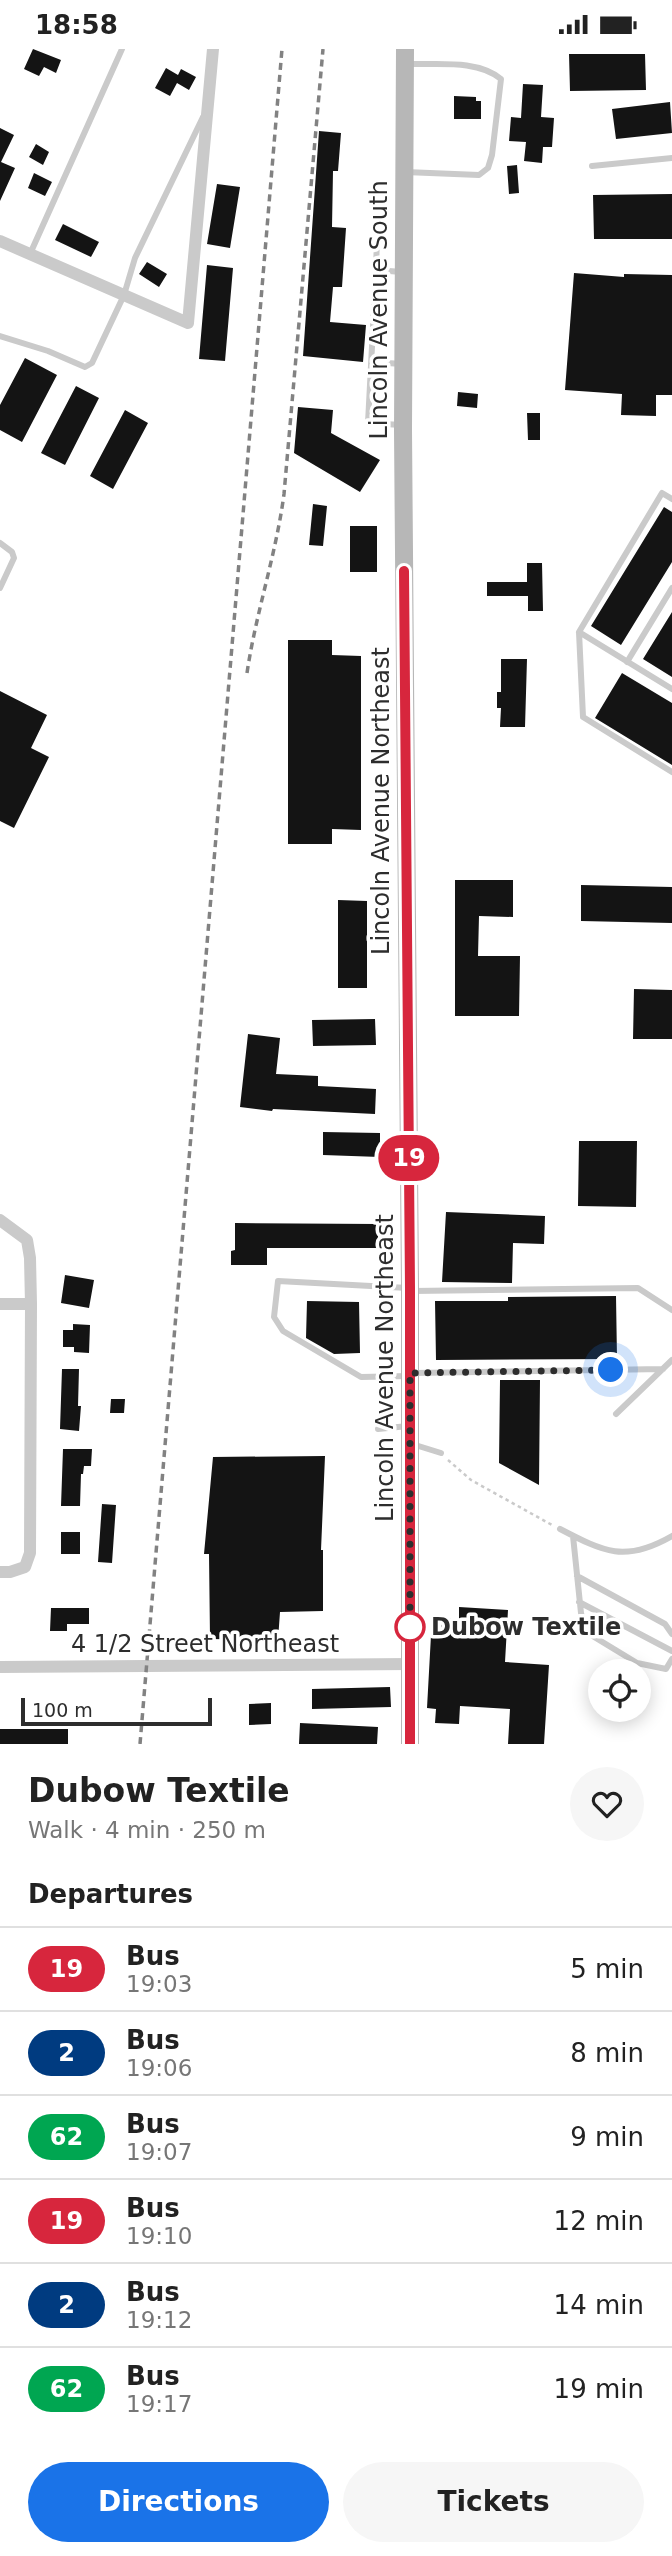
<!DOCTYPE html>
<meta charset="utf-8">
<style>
body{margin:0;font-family:"DejaVu Sans",sans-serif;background:#f6f6f6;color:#222;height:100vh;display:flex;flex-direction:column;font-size:26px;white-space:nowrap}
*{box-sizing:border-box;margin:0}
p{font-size:23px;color:#767676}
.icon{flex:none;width:38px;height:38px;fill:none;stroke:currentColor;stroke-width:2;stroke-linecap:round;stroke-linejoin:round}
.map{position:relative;height:1695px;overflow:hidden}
.side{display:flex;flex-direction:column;background:#fff;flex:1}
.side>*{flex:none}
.badge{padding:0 14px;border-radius:23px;font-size:24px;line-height:46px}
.controls{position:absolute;left:588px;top:1610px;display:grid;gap:14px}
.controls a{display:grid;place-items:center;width:63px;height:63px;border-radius:50%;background:#fff;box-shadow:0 4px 18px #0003;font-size:35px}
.scale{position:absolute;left:21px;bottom:18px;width:191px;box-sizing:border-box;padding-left:7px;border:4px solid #2d2d2d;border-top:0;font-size:19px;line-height:24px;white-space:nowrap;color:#2d2d2d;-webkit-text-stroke:5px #fff;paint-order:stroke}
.you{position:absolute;width:35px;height:35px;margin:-18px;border:5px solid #fff;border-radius:50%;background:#1a73e8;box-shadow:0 0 0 10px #1a73e833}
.map>.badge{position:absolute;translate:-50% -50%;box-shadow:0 0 0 4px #fff}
h2{padding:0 28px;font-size:26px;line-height:63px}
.round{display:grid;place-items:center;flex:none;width:74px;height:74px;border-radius:37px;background:#f6f6f6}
.overview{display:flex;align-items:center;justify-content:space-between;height:119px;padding:0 28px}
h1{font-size:33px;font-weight:800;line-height:52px}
.action{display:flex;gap:14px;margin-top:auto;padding:14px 28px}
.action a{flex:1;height:80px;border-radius:42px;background:#1a73e8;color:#fff;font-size:28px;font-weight:800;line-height:80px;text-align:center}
.action a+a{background:#f6f6f6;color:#222}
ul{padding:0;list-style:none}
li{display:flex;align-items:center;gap:21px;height:84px;padding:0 28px;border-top:2px solid #e0e0e0}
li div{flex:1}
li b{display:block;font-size:26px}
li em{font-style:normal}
li .badge{min-width:77px;font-weight:700;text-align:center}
.status{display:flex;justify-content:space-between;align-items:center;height:49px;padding:0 35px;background:#fff;direction:ltr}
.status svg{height:19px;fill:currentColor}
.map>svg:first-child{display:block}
.building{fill:#141414}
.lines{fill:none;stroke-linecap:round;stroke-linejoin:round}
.path{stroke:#cacaca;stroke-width:2.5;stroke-dasharray:3.5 3.5;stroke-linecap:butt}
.lane{stroke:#cacaca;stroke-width:6}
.street{stroke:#cacaca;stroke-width:12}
.secondary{stroke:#b7b7b7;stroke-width:18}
.rail{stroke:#828282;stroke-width:3.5;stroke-dasharray:7 5;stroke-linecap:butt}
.line-casing{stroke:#fff;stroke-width:16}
.line{stroke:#d7263d;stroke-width:10}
.walk{stroke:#2d2d2d;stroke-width:7;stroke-dasharray:0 12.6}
.stop-dot{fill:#fff;stroke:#d7263d;stroke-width:3.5}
.labels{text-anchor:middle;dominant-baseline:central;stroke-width:7;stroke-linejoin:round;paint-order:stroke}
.street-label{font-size:24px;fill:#2d2d2d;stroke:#fff}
.stop-label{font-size:24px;font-weight:bold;fill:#2d2d2d;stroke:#fff;text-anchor:start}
</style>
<div class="status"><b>18:58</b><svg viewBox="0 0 49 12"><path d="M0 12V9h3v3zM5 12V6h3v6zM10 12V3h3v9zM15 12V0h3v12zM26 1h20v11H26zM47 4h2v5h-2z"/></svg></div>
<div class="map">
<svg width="672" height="1695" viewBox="0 0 672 1695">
<rect width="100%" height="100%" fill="#fff"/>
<path class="building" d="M 33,0 L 61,11 L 56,24 L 44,18 L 39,27 L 24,20 Z
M 569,5 L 645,5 L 646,41 L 570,42 Z
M 166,19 L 178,26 L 181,20 L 196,28 L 189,41 L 177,34 L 170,47 L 155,39 Z
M 523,35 L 543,36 L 541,68 L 554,69 L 552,98 L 543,98 L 542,114 L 524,112 L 526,93 L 509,92 L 511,68 L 521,69 Z
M 454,47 L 476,48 L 476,52 L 481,52 L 481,70 L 454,70 Z
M 670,53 L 672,84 L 616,90 L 612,60 Z
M 0,79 L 14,86 L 1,113 L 15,119 L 0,152 Z
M 319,82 L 341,84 L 338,122 L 333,122 L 332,178 L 346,179 L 342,238 L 333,238 L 330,273 L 366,276 L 363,313 L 303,307 Z
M 36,95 L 49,103 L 43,116 L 29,108 Z
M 517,116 L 519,144 L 509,145 L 507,117 Z
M 34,124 L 52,133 L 45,147 L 28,139 Z
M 217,135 L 240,138 L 230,199 L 207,195 Z
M 672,145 L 672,190 L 594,190 L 593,146 Z
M 63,175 L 99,193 L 91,208 L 55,191 Z
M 147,213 L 167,225 L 159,238 L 139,225 Z
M 207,216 L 233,219 L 225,312 L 199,310 Z
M 574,224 L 624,228 L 624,225 L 672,226 L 672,346 L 656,346 L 656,367 L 621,366 L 622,345 L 565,341 Z
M 25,309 L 57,326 L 22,393 L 0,381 L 0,356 Z
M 76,337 L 99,349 L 65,416 L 41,404 Z
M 458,343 L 478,345 L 477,359 L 457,357 Z
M 298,358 L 333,361 L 331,384 L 380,411 L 360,443 L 294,404 Z
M 125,361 L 148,374 L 113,440 L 90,427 Z
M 527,364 L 540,364 L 540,391 L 528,391 Z
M 313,455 L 327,457 L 323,497 L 309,496 Z
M 664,458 L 672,463 L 672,513 L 621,596 L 591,577 Z
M 350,477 L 377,477 L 377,523 L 350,523 Z
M 527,514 L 542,514 L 543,562 L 528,562 L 528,547 L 487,547 L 487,533 L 527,533 Z
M 672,563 L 672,628 L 643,610 Z
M 288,591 L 332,591 L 332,606 L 361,607 L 361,781 L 332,780 L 332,795 L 288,795 Z
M 501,610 L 527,610 L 525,678 L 500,678 L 501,659 L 497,659 L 497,643 L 501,643 Z
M 622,624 L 672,654 L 672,716 L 595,669 Z
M 0,642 L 47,666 L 31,699 L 49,708 L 14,779 L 0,772 Z
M 455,831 L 513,831 L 513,868 L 479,867 L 478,907 L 520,907 L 519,967 L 455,967 Z
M 581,836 L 672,838 L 672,874 L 581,872 Z
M 338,851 L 367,852 L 367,939 L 338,939 Z
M 634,940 L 672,941 L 672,990 L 633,990 Z
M 375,970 L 376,996 L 313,997 L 312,971 Z
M 248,985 L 280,989 L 276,1025 L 318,1027 L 318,1037 L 376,1040 L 375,1065 L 273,1060 L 272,1062 L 240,1058 Z
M 323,1083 L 380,1084 L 380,1108 L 323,1106 Z
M 579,1092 L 637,1092 L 636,1158 L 578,1157 Z
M 446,1163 L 545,1167 L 544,1195 L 513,1194 L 512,1234 L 442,1233 Z
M 235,1174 L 378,1175 L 378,1199 L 267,1199 L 267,1216 L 231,1216 L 231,1202 L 235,1201 Z
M 65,1226 L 94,1231 L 89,1259 L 61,1254 Z
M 616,1247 L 617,1310 L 436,1311 L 435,1252 L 508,1252 L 508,1248 Z
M 307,1252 L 359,1253 L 360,1304 L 334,1305 L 306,1289 Z
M 73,1275 L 90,1276 L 89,1304 L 74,1303 L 74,1298 L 63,1298 L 63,1281 L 73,1281 Z
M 62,1320 L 79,1320 L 78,1357 L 81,1357 L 79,1382 L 60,1380 Z
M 500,1331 L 540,1331 L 539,1436 L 499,1414 Z
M 111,1350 L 125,1350 L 124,1364 L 110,1364 Z
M 63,1400 L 92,1400 L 91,1417 L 84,1417 L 83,1425 L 81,1425 L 80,1457 L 61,1457 Z
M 325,1407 L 321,1501 L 323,1501 L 323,1562 L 280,1563 L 278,1591 L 210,1590 L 209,1505 L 204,1505 L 213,1408 Z
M 102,1455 L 116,1456 L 112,1514 L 98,1513 Z
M 61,1483 L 80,1483 L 80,1505 L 61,1505 Z
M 459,1558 L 508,1561 L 505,1613 L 549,1616 L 544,1695 L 508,1695 L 510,1660 L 460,1657 L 459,1675 L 435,1674 L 436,1660 L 427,1659 L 432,1568 L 459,1570 Z
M 51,1559 L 89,1559 L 89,1575 L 67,1575 L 67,1582 L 50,1582 Z
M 390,1638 L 391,1658 L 312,1660 L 312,1640 Z
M 271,1654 L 271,1675 L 249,1676 L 249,1655 Z
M 300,1674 L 378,1678 L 377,1695 L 299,1695 Z
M 0,1680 L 68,1680 L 68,1695 L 0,1695 Z"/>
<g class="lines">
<path class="path" d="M 448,1411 L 471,1431 L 552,1476"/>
<path class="lane" d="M 592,117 L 672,109
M 405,123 L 479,126 L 488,119 L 492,106 L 501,30 C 477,10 437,16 407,15
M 30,205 L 122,0
M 376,221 L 377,188
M 0,287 L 48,302 L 85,318 L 92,314 L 124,246 L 135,209 L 203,68
M 372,313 L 402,315
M 401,376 L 368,374 L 376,221 L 402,223
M 672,450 L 662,444 L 579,583 L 583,668 L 672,723
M 0,494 L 12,503 L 14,509 L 0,539
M 579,583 L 672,640
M 627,613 L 672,539
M 408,1239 L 278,1232 L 274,1268 L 283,1282 L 361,1328 L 409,1327
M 412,1242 L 638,1239 L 672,1261
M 413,1324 L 663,1320
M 616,1365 L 672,1311
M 378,1380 L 408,1377
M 412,1395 L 441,1404
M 560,1480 C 604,1503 625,1514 672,1487
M 573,1487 L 581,1564 L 586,1583 L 637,1614 L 666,1620 L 672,1610
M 577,1527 L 665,1575 L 672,1585
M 579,1553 L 672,1602"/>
<path class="street" d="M 0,192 L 188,274 L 213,0
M 0,1171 L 27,1191 L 30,1209 L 31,1255 L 30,1504 L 25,1518 L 10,1523 L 0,1523
M 0,1255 L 31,1255
M 0,1618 L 410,1615"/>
<path class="secondary" d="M 405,0 L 403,381 L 410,1239 L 410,1695"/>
<path class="rail" d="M 247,624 C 256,563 276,506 284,445 L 323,0
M 140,1695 L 282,0"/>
</g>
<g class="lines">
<g class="line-casing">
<path id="line" d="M 404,522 L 410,1239 L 410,1695"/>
</g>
<use href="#line" class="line"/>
<path class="walk" d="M 410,1578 L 410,1587 L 410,1324 L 611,1321"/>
</g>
<circle class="stop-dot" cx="410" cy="1578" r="14"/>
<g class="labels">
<g class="street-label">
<text transform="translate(379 261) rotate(-90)">Lincoln Avenue South</text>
<text transform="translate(381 752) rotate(-90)">Lincoln Avenue Northeast</text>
<text transform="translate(385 1319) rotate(-90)">Lincoln Avenue Northeast</text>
<text x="205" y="1595">4 1/2 Street Northeast</text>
</g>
<g class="stop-label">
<text x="431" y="1578">Dubow Textile</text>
</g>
</g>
</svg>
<div class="controls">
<a><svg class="icon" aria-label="locate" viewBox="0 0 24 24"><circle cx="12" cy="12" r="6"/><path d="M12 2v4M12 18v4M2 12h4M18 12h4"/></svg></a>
</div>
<div class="scale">100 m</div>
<div class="you" style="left:611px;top:1321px"></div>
<b class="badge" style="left:409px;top:1109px;background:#d7263d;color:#fff">19</b>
</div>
<section class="side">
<div class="overview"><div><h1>Dubow Textile</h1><p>Walk · 4 min · 250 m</p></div><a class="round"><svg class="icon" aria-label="heart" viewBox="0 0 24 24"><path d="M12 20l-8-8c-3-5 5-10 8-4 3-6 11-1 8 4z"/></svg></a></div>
<h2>Departures</h2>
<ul>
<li><span class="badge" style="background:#d7263d;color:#fff">19</span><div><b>Bus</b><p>19:03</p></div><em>5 min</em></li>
<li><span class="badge" style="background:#003b80;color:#fff">2</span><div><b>Bus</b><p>19:06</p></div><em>8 min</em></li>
<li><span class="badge" style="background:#00a651;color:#fff">62</span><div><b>Bus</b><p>19:07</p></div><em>9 min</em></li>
<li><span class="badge" style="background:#d7263d;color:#fff">19</span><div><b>Bus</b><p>19:10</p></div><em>12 min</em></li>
<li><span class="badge" style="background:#003b80;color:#fff">2</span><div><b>Bus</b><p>19:12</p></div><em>14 min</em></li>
<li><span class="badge" style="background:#00a651;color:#fff">62</span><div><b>Bus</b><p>19:17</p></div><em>19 min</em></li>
</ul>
<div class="action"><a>Directions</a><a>Tickets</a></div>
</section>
